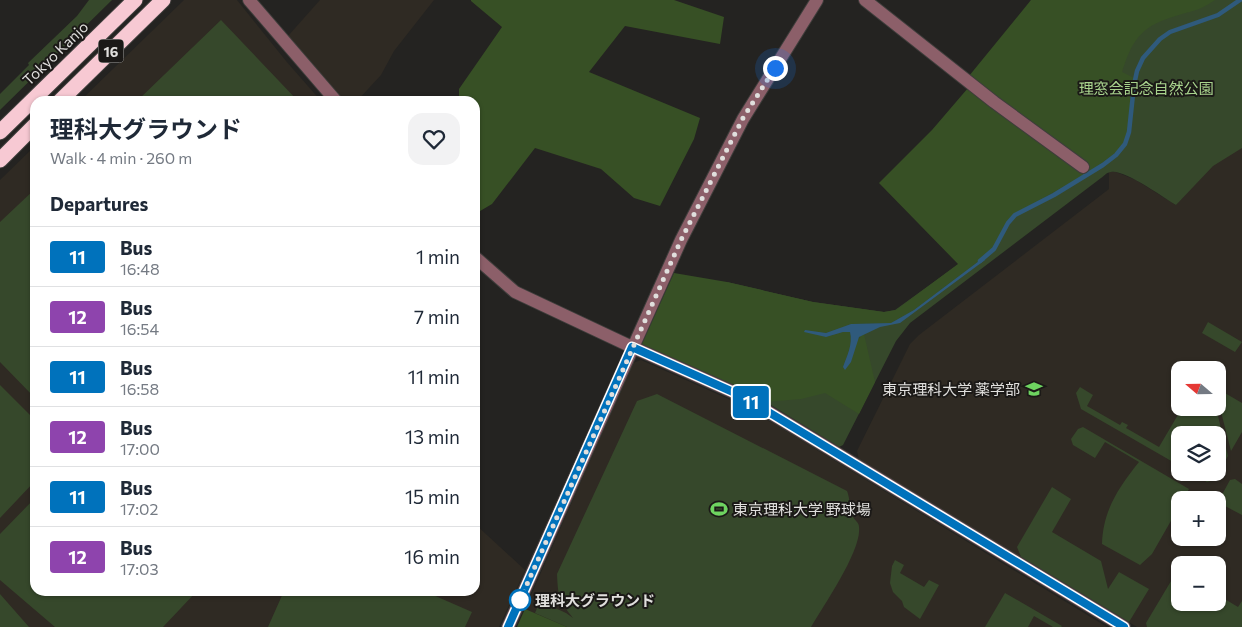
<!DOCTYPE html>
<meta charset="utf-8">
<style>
body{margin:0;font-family:Commissioner,"Noto Sans JP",sans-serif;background:#f2f2f3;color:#1f2937;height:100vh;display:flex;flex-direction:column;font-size:19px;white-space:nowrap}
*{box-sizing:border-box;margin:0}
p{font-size:16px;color:#747a83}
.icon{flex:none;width:28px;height:28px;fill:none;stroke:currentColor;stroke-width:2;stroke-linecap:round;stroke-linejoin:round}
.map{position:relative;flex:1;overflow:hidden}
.panel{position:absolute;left:30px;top:96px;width:450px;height:500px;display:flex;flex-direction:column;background:#fff;border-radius:15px;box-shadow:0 1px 4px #0004}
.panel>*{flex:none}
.badge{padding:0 10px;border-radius:4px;font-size:18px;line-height:32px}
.needle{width:32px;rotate:290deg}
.controls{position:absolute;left:1171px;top:361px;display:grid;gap:10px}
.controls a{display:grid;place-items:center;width:55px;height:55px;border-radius:10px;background:#fff;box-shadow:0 1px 4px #0004;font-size:25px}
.you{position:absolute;width:25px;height:25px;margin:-12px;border:4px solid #fff;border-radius:50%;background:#1a73e8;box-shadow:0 0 0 8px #1a73e833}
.map>.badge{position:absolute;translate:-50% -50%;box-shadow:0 0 0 2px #fff}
h2{padding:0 20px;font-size:19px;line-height:45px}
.round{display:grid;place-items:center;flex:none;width:52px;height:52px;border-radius:15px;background:#f2f2f3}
.summary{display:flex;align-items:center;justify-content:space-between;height:85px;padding:0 20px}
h1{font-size:24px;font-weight:700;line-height:38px}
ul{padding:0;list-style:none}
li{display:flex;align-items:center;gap:15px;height:60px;padding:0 20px;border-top:1px solid #e0e1e3}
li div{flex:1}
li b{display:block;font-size:19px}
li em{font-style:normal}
li .badge{min-width:55px;font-weight:700;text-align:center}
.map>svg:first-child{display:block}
.built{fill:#2f2a23;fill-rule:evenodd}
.green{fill:#36482b}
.forest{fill:#375025}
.water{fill:#2f5a7c}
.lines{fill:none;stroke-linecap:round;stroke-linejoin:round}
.stream{stroke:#2f5a7c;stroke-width:4.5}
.minor-casing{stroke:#3e3d3b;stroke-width:14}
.highway-casing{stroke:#3e3d3b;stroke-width:17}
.minor{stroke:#8c5f69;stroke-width:12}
.highway{stroke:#f7c9d3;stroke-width:15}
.line-casing{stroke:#fff;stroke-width:11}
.line{stroke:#0072bc;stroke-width:8}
.walk{stroke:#e0dfdd;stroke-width:5;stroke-dasharray:0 9}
.stop-dot{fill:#fff;stroke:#0072bc;stroke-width:2.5}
.labels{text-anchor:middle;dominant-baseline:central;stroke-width:4;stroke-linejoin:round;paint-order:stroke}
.shield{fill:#1b1917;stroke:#a5a4a2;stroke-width:1}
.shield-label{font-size:14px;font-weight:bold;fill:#e0dfdd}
.street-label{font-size:15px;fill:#e0dfdd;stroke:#1b1917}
.park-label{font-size:15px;fill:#a8d38d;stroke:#1b1917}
.poi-label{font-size:15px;fill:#e0dfdd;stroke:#1b1917;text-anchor:end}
.stop-label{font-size:15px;font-weight:bold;fill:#e0dfdd;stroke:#1b1917;text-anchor:start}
</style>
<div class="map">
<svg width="1242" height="627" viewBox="0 0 1242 627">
<rect width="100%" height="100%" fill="#242321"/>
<path class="built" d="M 184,0 L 237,0 L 286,61 L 321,101 L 80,101 Z
M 320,0 L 434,0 L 394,51 L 381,75 L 357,101 L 344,101 L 288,36 Z
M 1242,116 L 1242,627 L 1137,627 L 859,460 L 857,451 L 910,344 L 919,335 L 1109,189 L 1109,172 L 1116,172 L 1136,180 L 1176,205 ZM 1180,370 L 1218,370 L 1218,408 L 1180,408 ZM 1180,435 L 1218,435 L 1218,472 L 1180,472 ZM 1180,500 L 1218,500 L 1218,538 L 1180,538 ZM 1180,565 L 1218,565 L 1218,602 L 1180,602 Z
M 35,146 L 35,591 L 475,591 L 475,524 L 525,570 L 499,627 L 0,627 L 0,180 Z
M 641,360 L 733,401 L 776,425 L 1107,627 L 517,627 L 633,363 Z"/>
<path class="green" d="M 89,0 L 112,0 L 0,110 L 0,94 L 29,65 L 28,63 L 77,16 Z
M 1031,0 L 1242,0 L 1242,148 L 1213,166 L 1176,205 C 1164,198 1124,169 1111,172 C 1107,172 1104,176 1101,178 L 910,323 L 896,341 L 843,445 L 839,447 L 766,402 L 691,366 L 727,282 L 813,302 L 884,312 L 895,310 L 963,261 Z
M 221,20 L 298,101 L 137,101 Z
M 35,189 L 35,398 L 0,362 L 0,222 Z
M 1208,322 L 1242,342 L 1235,352 L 1202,333 Z
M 0,385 L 35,420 L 35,481 L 0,518 Z
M 1080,387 L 1093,395 L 1087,406 L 1120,425 L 1122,422 L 1128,425 L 1126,428 L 1159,447 L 1182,408 L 1216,408 L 1228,456 L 1214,480 L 1207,482 L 1192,473 L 1218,472 L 1218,435 L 1180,435 L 1180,466 L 1081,409 L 1076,393 Z
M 1218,389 L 1242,403 L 1242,432 L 1231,451 L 1218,400 Z
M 657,394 L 847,491 C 850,498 850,511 853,517 C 855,521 859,522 859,527 C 862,550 824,605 811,627 L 567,627 L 535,613 L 540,601 L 566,613 L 573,618 C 559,600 558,597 557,574 L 637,401 Z
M 1083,427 L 1189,489 L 1183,500 L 1180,500 L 1180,505 L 1152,554 L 1140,565 L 1102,544 C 1103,510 1119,487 1139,462 L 1105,442 L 1095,458 L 1073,445 L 1071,439 L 1078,429 Z
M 1235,479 L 1242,484 L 1242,515 L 1225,506 L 1218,519 L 1218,502 L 1230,480 Z
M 1052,487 L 1071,499 L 1052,532 L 1101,561 L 1108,589 L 1119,572 L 1149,589 L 1129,622 L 1021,557 L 1017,547 Z
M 35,498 L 35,591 L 197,591 L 163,627 L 55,627 L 0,580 L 0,534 Z
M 895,560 L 904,565 L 900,573 L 924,587 L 929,580 L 939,585 L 920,619 L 904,607 L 902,601 L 893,592 L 890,583 L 892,566 Z
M 1180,566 L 1180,602 L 1218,602 L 1218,595 L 1238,607 L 1242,601 L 1242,627 L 1147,627 L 1146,623 Z
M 284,591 L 424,591 L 472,612 L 465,627 L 268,627 Z
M 1005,593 L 1062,626 L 1061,627 L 1053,627 L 1034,616 L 1028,627 L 985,627 Z
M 0,594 L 29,627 L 0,627 Z"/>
<path class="forest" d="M 471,0 L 674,0 L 724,17 L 720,44 L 625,26 L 589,72 L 700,118 L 694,139 L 660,206 L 634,198 L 601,169 L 535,148 L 492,204 L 475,214 L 475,101 L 459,101 L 459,89 L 502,27 L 471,1 Z
M 1031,0 L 1215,0 C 1200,10 1196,10 1179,15 C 1143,25 1133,37 1122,72 L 1134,78 L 1129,129 L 1124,143 L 1118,151 L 1088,173 L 1014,214 L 1007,222 L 997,244 L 983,258 L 914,310 L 891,323 L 851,324 L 826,333 L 804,330 L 826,337 L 843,332 L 850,332 C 853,343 847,356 843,367 L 851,362 C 853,352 854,340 864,334 L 875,382 L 859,414 L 825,393 L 801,399 L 766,402 L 691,366 L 641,346 L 674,273 L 727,282 L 813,302 L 884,312 L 896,310 L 958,264 L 879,183 L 932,130 L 974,81 L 969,76 Z
M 525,609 L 567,627 L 517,627 Z"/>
<path class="water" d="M 983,258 L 985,260 L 900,323 L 880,327 L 859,337 L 851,362 L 845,370 L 843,367 C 847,356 853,344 850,332 L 843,332 L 826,337 L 804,332 L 805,330 L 826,333 L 851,324 L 891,323 L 914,310 Z"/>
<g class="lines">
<path class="stream" d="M 980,261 L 994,249 L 1008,223 L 1015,215 L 1054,195 L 1103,165 L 1116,155 L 1125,144 L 1129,132 L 1134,85 L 1137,71 L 1143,58 L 1160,39 L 1170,32 L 1218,15 L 1240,0"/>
<g class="minor-casing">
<path id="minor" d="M 249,0 L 336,101
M 865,0 L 994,102 L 1083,167
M 475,257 L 515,292 L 632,347 L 742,396 L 1124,627
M 508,627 L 681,240 L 743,119 L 817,0"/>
</g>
<g class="highway-casing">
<path id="highway" d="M 60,101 L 163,0
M 0,132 L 135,0
M 0,160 L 35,125"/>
</g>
<use href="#minor" class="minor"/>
<use href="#highway" class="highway"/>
</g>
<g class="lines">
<g class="line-casing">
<path id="line" d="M 508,627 L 632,347 L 742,396 L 1124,627"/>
</g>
<use href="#line" class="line"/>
<path class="walk" d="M 520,600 L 681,240 L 743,118 L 775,68"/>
</g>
<defs>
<g id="university-bare" transform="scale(1.35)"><path d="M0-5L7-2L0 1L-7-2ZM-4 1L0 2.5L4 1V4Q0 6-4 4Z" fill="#6ed360" stroke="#1b1917" stroke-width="2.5" paint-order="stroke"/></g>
<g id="stadium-bare" transform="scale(1.35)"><path d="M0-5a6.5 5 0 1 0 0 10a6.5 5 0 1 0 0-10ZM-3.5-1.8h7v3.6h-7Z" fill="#6ed360" stroke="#1b1917" stroke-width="2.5" paint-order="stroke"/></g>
</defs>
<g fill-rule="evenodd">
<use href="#university-bare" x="1034" y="389"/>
<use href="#stadium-bare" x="719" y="509"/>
</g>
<circle class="stop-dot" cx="520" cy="600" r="10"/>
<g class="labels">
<rect class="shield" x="98.5" y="39.5" width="25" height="23" rx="4"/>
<g class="shield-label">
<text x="111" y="51">16</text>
</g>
<g class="street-label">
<text transform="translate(55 53) rotate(-44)">Tokyo Kanjo</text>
</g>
<g class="park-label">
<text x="1146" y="88">理窓会記念自然公園</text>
</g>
<g class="poi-label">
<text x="1020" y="389">東京理科大学 薬学部</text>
<text x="733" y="509" text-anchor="start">東京理科大学 野球場</text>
</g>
<g class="stop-label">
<text x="535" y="600">理科大グラウンド</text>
</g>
</g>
</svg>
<div class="controls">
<a><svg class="needle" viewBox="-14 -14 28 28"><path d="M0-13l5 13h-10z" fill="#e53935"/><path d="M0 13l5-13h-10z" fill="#747a83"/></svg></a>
<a><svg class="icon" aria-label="layers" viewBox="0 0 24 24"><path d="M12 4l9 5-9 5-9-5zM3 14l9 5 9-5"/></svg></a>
<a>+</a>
<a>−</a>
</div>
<div class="you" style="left:775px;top:68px"></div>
<b class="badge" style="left:751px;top:402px;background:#0072bc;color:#fff">11</b>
<section class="panel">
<div class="summary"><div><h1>理科大グラウンド</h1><p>Walk · 4 min · 260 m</p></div><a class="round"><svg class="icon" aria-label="heart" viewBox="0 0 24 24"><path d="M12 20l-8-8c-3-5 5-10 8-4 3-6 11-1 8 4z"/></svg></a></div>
<h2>Departures</h2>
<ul>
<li><span class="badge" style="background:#0072bc;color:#fff">11</span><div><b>Bus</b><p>16:48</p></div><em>1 min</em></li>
<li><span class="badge" style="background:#8e44ad;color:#fff">12</span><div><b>Bus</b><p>16:54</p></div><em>7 min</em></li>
<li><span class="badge" style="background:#0072bc;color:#fff">11</span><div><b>Bus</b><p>16:58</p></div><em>11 min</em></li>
<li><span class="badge" style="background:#8e44ad;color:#fff">12</span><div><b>Bus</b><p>17:00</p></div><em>13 min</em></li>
<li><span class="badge" style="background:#0072bc;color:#fff">11</span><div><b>Bus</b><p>17:02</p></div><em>15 min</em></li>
<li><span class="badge" style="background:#8e44ad;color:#fff">12</span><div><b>Bus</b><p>17:03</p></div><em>16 min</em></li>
</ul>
</section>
</div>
